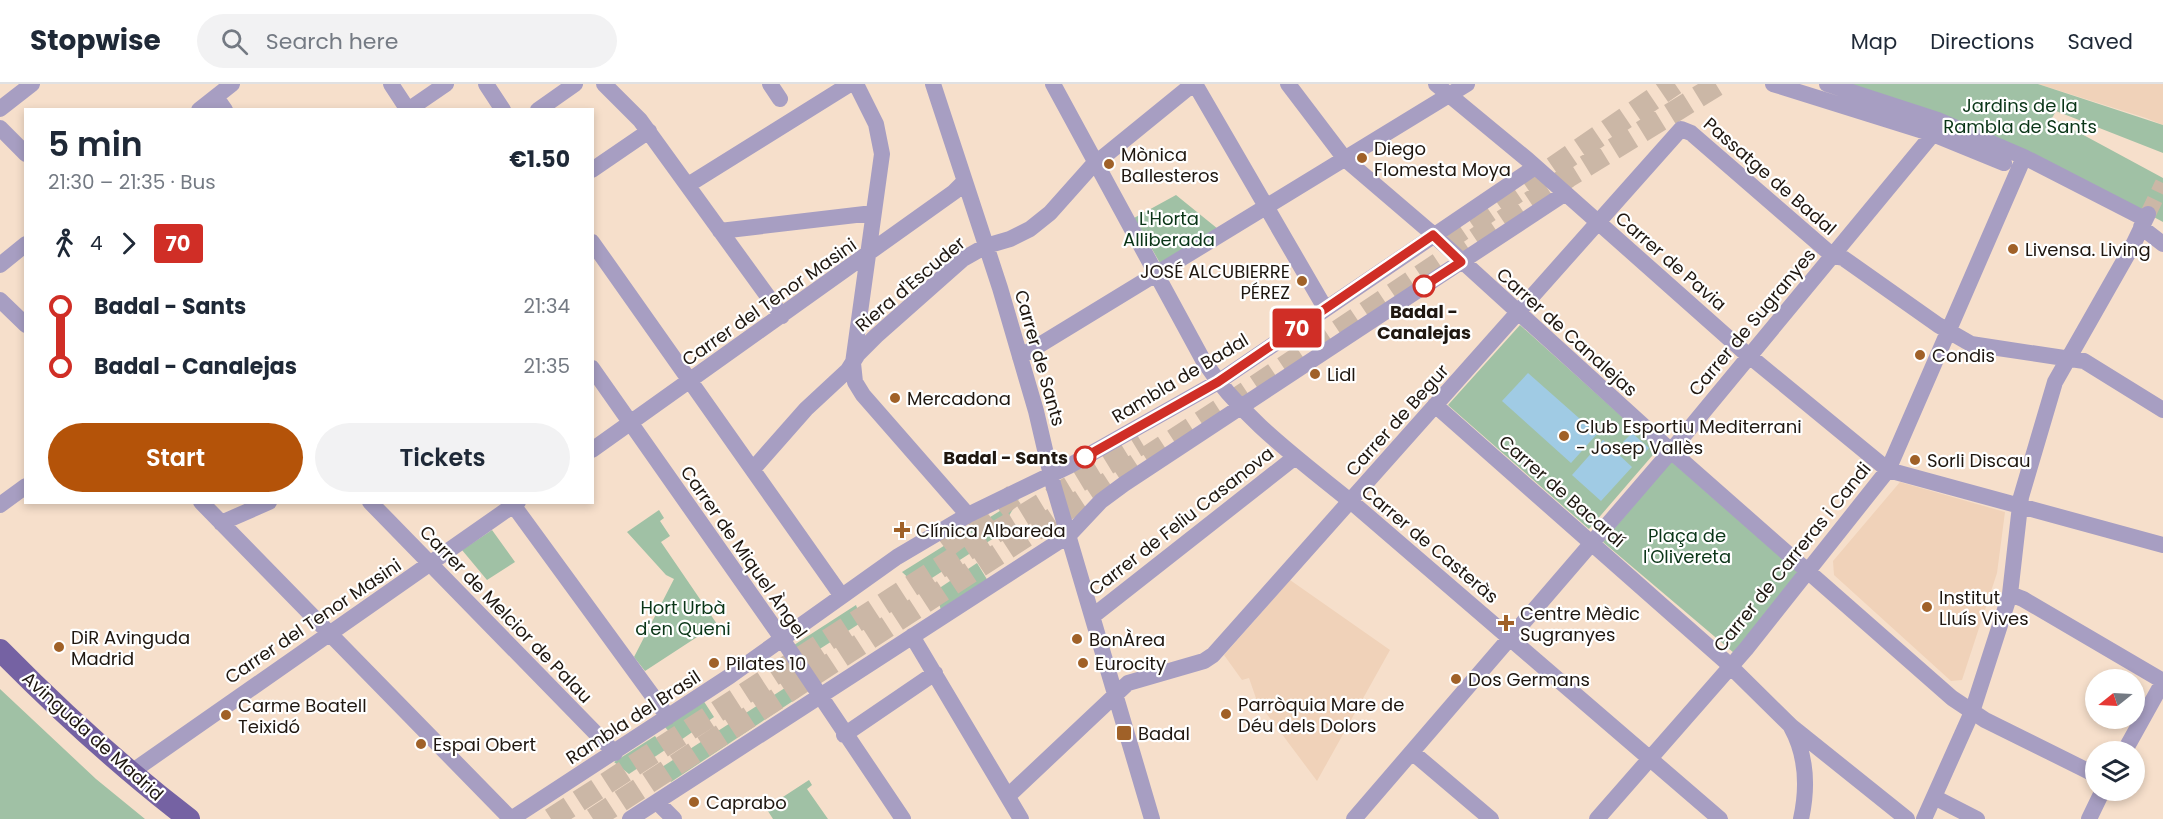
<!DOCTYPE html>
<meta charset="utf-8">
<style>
body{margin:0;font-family:Poppins,sans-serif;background:#f2f2f3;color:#1f2937;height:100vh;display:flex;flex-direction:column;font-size:22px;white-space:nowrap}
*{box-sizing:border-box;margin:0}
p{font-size:20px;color:#747a83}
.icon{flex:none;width:33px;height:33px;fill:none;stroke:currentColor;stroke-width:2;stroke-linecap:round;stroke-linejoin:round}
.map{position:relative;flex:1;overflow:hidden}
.side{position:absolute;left:24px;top:24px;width:570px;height:396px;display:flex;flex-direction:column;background:#fff;border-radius:0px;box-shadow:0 3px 9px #0003}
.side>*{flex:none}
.badge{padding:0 12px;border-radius:4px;font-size:21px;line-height:39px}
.needle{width:39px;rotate:252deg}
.controls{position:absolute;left:2085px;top:585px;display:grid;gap:12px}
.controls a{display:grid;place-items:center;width:60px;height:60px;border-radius:50%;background:#fff;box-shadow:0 3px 9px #0003;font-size:30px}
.map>.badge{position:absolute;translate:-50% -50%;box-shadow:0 0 0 3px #fff}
.legs{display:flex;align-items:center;gap:9px;height:66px;padding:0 24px;font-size:20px}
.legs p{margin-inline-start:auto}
.head{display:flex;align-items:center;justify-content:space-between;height:102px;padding:0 24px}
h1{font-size:33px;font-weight:600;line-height:45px}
.button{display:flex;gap:12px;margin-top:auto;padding:12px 24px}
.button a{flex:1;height:69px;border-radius:36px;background:#b45309;color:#fff;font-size:24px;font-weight:600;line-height:69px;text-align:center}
.button a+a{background:#f2f2f3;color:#1f2937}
ul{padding:0 24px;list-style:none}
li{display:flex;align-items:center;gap:21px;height:60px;font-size:22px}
li i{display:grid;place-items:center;width:9px;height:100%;margin:0 8px;background:currentColor}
li i::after{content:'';width:15px;height:15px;margin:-8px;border:4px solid;border-radius:50%;background:#fff}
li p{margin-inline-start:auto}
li:first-child i{background:linear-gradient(#0000 50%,currentColor 0)}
li:last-child i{background:linear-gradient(currentColor 50%,#0000 0)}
header{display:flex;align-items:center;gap:36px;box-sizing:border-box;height:84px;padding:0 30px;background:#fff;border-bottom:2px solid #e0e1e3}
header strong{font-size:28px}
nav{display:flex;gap:33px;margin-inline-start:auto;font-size:21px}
.search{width:420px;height:54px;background:#f2f2f3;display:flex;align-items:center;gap:15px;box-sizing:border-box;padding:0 21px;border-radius:33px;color:#747a83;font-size:22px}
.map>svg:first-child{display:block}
.built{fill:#f0d2b9}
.green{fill:#a0c1a5}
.water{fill:#a0cbe4}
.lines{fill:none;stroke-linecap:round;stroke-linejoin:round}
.minor-tunnel{stroke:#cbb7a6;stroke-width:16;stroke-dasharray:16 8;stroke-linecap:butt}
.major-tunnel{stroke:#cbb7a6;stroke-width:22;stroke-dasharray:22 11;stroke-linecap:butt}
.minor{stroke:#a79ec2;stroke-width:16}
.major{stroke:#7562a3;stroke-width:22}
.line-1-casing{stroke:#fff;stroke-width:14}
.line-1{stroke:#d02e26;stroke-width:9}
.poi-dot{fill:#a06128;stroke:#fff;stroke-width:2}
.stop-1-dot{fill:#fff;stroke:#d02e26;stroke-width:3}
.labels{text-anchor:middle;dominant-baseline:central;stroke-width:4.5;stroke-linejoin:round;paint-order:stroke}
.park-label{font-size:18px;fill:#0a3517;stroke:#fff}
.poi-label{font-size:18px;fill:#1f1710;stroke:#fff;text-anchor:start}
.street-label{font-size:18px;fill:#1f1710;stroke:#fff}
.stop-label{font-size:18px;font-weight:bold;fill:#1f1710;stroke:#fff}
</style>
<header>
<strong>Stopwise</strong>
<div class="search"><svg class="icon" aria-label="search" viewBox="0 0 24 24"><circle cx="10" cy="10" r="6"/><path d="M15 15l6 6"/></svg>Search here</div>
<nav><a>Map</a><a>Directions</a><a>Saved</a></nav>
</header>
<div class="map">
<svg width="2163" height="735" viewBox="0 0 2163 735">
<rect width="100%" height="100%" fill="#f6dfcb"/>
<path class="built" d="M 2038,0 L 2163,0 L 2163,41 L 2146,34 Z
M 1900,398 L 2005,428 L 1997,489 L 1962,596 L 1951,597 L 1834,491 L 1833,477 Z
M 1290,496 L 1390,566 L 1317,697 L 1257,617 L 1249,594 L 1242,596 L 1224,571 Z"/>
<path class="green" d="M 1844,0 L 2038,0 L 2163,41 L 2163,69 L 2056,27 L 2052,34 L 2163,94 L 2163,138 L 2104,106 Z
M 1176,111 L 1218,145 L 1160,179 L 1134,134 Z
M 1520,241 L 1658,365 L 1589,445 L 1448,321 Z
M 1671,377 L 1801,491 L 1734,569 L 1603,458 Z
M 1019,415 L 997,452 L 918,503 L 902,488 Z
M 659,426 L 664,434 L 660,437 L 670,452 L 661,458 L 717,540 L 645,587 L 634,573 L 674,495 L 666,491 L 627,448 Z
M 492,446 L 515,478 L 487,496 L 462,466 Z
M 977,479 L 988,497 L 941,526 L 935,507 Z
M 856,521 L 862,538 L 804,575 L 794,561 Z
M 791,600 L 799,613 L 671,698 L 662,683 Z
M 0,605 L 96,695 L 145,735 L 0,735 Z
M 703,616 L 714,633 L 678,658 L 664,642 Z
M 655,652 L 665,666 L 629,690 L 614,678 Z
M 809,696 L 812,701 L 807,705 L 828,735 L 773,735 L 766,724 Z"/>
<path class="water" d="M 1528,289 L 1597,350 L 1571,379 L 1502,317 Z
M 1632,349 L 1649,364 L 1640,373 L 1623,358 Z
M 1603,356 L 1632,383 L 1601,417 L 1572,391 Z"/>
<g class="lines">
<path class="minor-tunnel" d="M 2148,130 L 2163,99"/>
<path class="major-tunnel" d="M 1444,158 L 1675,0
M 945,464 L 1014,411
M 551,735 L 973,462 L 1142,359
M 593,735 L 1236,315 L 1568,93 L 1719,0"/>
<path class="minor" d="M 391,0 L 408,26
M 486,0 L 503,26
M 604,0 L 640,36 L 782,232
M 770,0 L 780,15
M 856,0 L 876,40 L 882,70 L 853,279 L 855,298 L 863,311 L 968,431
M 933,0 L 1000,204 L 1036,327 L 1053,400 L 1152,735
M 1053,0 L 1203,276 C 1242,335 1300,376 1355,421 L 1720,735
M 1195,0 L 1325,224
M 1288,0 L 1345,75 L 1428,146 L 1671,367 L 1952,614 L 1985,636 L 2096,691
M 1436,0 L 1528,76 L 1742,266 L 1888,386 L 2163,461
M 1773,0 L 1933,50 L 2004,79
M 1827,0 L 1938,36 L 2024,73 L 2145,135
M 216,13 L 225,26
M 0,25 L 32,0
M 199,26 L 232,0
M 408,26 L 446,0
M 538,26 L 575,0
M 0,44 L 26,70
M 592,86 L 649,47
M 688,101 L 850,0
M 2141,143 L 2163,160
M 720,147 L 873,129
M 592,158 L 841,511
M 1833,172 L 1843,174 L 1938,241 L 1971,260 L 2084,277 L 2163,326
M 0,181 L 26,160
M 0,216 L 26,241
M 1020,273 L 1467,0
M 592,284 L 776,546 L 903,735
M 1435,321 L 1725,577 L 1791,642 L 1907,735
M 592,366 L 954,108 L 964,98
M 754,384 L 806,325 L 848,286 L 858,270 L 876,252 L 963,175 L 986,162 L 1010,155 L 1030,145 L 1050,129 L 1091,83 L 1193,0
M 201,418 L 511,735
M 370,418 L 615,669
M 511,418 L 668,633
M 0,421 L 26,402
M 221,439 L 269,418
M 2010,510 L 2023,515 L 2163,597
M 1093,532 L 1294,374
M 912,552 L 1021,735
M 1791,643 C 1807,672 1808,703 1801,735
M 844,651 L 935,589
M 1412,668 L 1491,735
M 2124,668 L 2163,598
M 130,689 L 518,418
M 1008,712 L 1128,599 L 1204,577 L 1213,571 L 1681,45 L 1691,49 L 1833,172
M 1934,713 L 1977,735
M 657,718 L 674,735
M 511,735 L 730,592 L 897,473 L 968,431 L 1069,382 L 1218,298 L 1535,83
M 630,735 L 1069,451 L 1101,417 L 1124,400 L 1564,110
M 1354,735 L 1671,367 L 1933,50 L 1938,36
M 1597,735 L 1746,565 L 1888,386 L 2024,73
M 1924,735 L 1972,628 L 2010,510 L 2021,413 L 2055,298 L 2134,159 L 2148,130
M 2089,735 L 2103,706"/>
<path class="major" d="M 0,566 C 60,627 121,683 189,735"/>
</g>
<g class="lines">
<g class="line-1-casing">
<path id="line-1" d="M 1085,373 L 1218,298 L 1433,151 L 1461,178 L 1424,202"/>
</g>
<use href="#line-1" class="line-1"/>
</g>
<g class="poi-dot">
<circle cx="1362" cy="74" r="6"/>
<circle cx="1109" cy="80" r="6"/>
<circle cx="2013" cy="165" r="6"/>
<circle cx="1302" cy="197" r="6"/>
<circle cx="1920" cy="271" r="6"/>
<circle cx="1315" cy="290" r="6"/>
<circle cx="895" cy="314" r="6"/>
<circle cx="1564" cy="352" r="6"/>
<circle cx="1915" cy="376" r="6"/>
<path d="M899 437h6v6h6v6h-6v6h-6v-6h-6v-6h6z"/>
<circle cx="1927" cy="523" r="6"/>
<path d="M1503 530h6v6h6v6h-6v6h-6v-6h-6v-6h6z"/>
<circle cx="1077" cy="555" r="6"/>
<circle cx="59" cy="563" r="6"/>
<circle cx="714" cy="579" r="6"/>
<circle cx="1083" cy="579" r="6"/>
<circle cx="1456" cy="595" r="6"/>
<circle cx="1226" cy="630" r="6"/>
<circle cx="226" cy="631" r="6"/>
<rect x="1116" y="641" width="16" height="16" rx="3"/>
<circle cx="421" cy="660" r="6"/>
<circle cx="694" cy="718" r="6"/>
</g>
<g class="stop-1-dot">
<circle cx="1424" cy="202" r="10"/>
<circle cx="1085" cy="373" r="10"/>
</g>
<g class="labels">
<g class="park-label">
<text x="2020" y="21">Jardins de la<tspan x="2020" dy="21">Rambla de Sants</tspan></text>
<text x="1169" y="134">L'Horta<tspan x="1169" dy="21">Alliberada</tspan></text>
<text x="1687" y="451">Plaça de<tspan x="1687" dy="21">l'Olivereta</tspan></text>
<text x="683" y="523">Hort Urbà<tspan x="683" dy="21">d'en Queni</tspan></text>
</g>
<g class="poi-label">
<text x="1374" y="64">Diego<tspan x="1374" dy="21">Flomesta Moya</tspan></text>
<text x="1121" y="70">Mònica<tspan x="1121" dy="21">Ballesteros</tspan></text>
<text x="2025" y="165">Livensa. Living</text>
<text x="1290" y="187" text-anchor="end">JOSÉ ALCUBIERRE<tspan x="1290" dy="21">PÉREZ</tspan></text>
<text x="1932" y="271">Condis</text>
<text x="1327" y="290">Lidl</text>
<text x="907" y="314">Mercadona</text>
<text x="1576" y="342">Club Esportiu Mediterrani<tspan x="1576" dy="21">- Josep Vallès</tspan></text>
<text x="1927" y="376">Sorli Discau</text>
<text x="916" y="446">Clínica Albareda</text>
<text x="1939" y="513">Institut<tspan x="1939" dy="21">Lluís Vives</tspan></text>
<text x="1520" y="529">Centre Mèdic<tspan x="1520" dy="21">Sugranyes</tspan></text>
<text x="71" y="553">DiR Avinguda<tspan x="71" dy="21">Madrid</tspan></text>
<text x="1089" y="555">BonÀrea</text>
<text x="726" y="579">Pilates 10</text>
<text x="1095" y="579">Eurocity</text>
<text x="1468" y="595">Dos Germans</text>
<text x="1238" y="620">Parròquia Mare de<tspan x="1238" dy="21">Déu dels Dolors</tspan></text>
<text x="238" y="621">Carme Boatell<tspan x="238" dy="21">Teixidó</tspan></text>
<text x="1138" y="649">Badal</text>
<text x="433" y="660">Espai Obert</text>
<text x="706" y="718">Caprabo</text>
</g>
<g class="street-label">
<text transform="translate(1770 92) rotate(41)">Passatge de Badal</text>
<text transform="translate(1671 177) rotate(41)">Carrer de Pavia</text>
<text transform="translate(910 200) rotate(-40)">Riera d'Escuder</text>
<text transform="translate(769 218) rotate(-35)">Carrer del Tenor Masini</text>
<text transform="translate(1752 238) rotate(-50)">Carrer de Sugranyes</text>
<text transform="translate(1567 248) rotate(42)">Carrer de Canalejas</text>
<text transform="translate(1040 274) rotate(74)">Carrer de Sants</text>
<text transform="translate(1180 294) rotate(-31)">Rambla de Badal</text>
<text transform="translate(1397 336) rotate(-48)">Carrer de Begur</text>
<text transform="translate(1562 407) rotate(41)">Carrer de Bacardí</text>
<text transform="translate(1181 437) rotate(-38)">Carrer de Feliu Casanova</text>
<text transform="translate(1430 460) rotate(40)">Carrer de Casteràs</text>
<text transform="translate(744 468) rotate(55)">Carrer de Miquel Àngel</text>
<text transform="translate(1792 473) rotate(-51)">Carrer de Carreras i Candi</text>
<text transform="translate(506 530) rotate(46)">Carrer de Melcior de Palau</text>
<text transform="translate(313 537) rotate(-34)">Carrer del Tenor Masini</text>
<text transform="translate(633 633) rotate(-33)">Rambla del Brasil</text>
<text transform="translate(93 652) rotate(42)">Avinguda de Madrid</text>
</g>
<g class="stop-label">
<text x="1424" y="227">Badal -<tspan x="1424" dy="21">Canalejas</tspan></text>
<text x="1068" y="373" text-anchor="end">Badal - Sants</text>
</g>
</g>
</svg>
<div class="controls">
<a><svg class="needle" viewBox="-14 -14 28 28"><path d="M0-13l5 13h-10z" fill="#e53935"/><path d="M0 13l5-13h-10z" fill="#747a83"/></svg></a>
<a><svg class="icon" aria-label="layers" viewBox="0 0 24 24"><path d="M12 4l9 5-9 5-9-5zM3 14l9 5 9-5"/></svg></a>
</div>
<b class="badge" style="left:1297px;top:244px;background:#d02e26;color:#fff">70</b>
<section class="side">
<div class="head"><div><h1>5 min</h1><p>21:30 – 21:35 · Bus</p></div><b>€1.50</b></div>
<div class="legs"><svg class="icon" aria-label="walk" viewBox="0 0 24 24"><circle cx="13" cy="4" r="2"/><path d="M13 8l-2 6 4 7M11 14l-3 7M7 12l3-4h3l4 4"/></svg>4<svg class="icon" aria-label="forward" viewBox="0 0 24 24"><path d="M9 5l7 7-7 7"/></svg><b class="badge" style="background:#d02e26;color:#fff">70</b></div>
<ul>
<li><i style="color:#d02e26"></i><b>Badal - Sants</b><p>21:34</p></li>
<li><i style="color:#d02e26"></i><b>Badal - Canalejas</b><p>21:35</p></li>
</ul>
<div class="button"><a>Start</a><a>Tickets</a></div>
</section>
</div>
